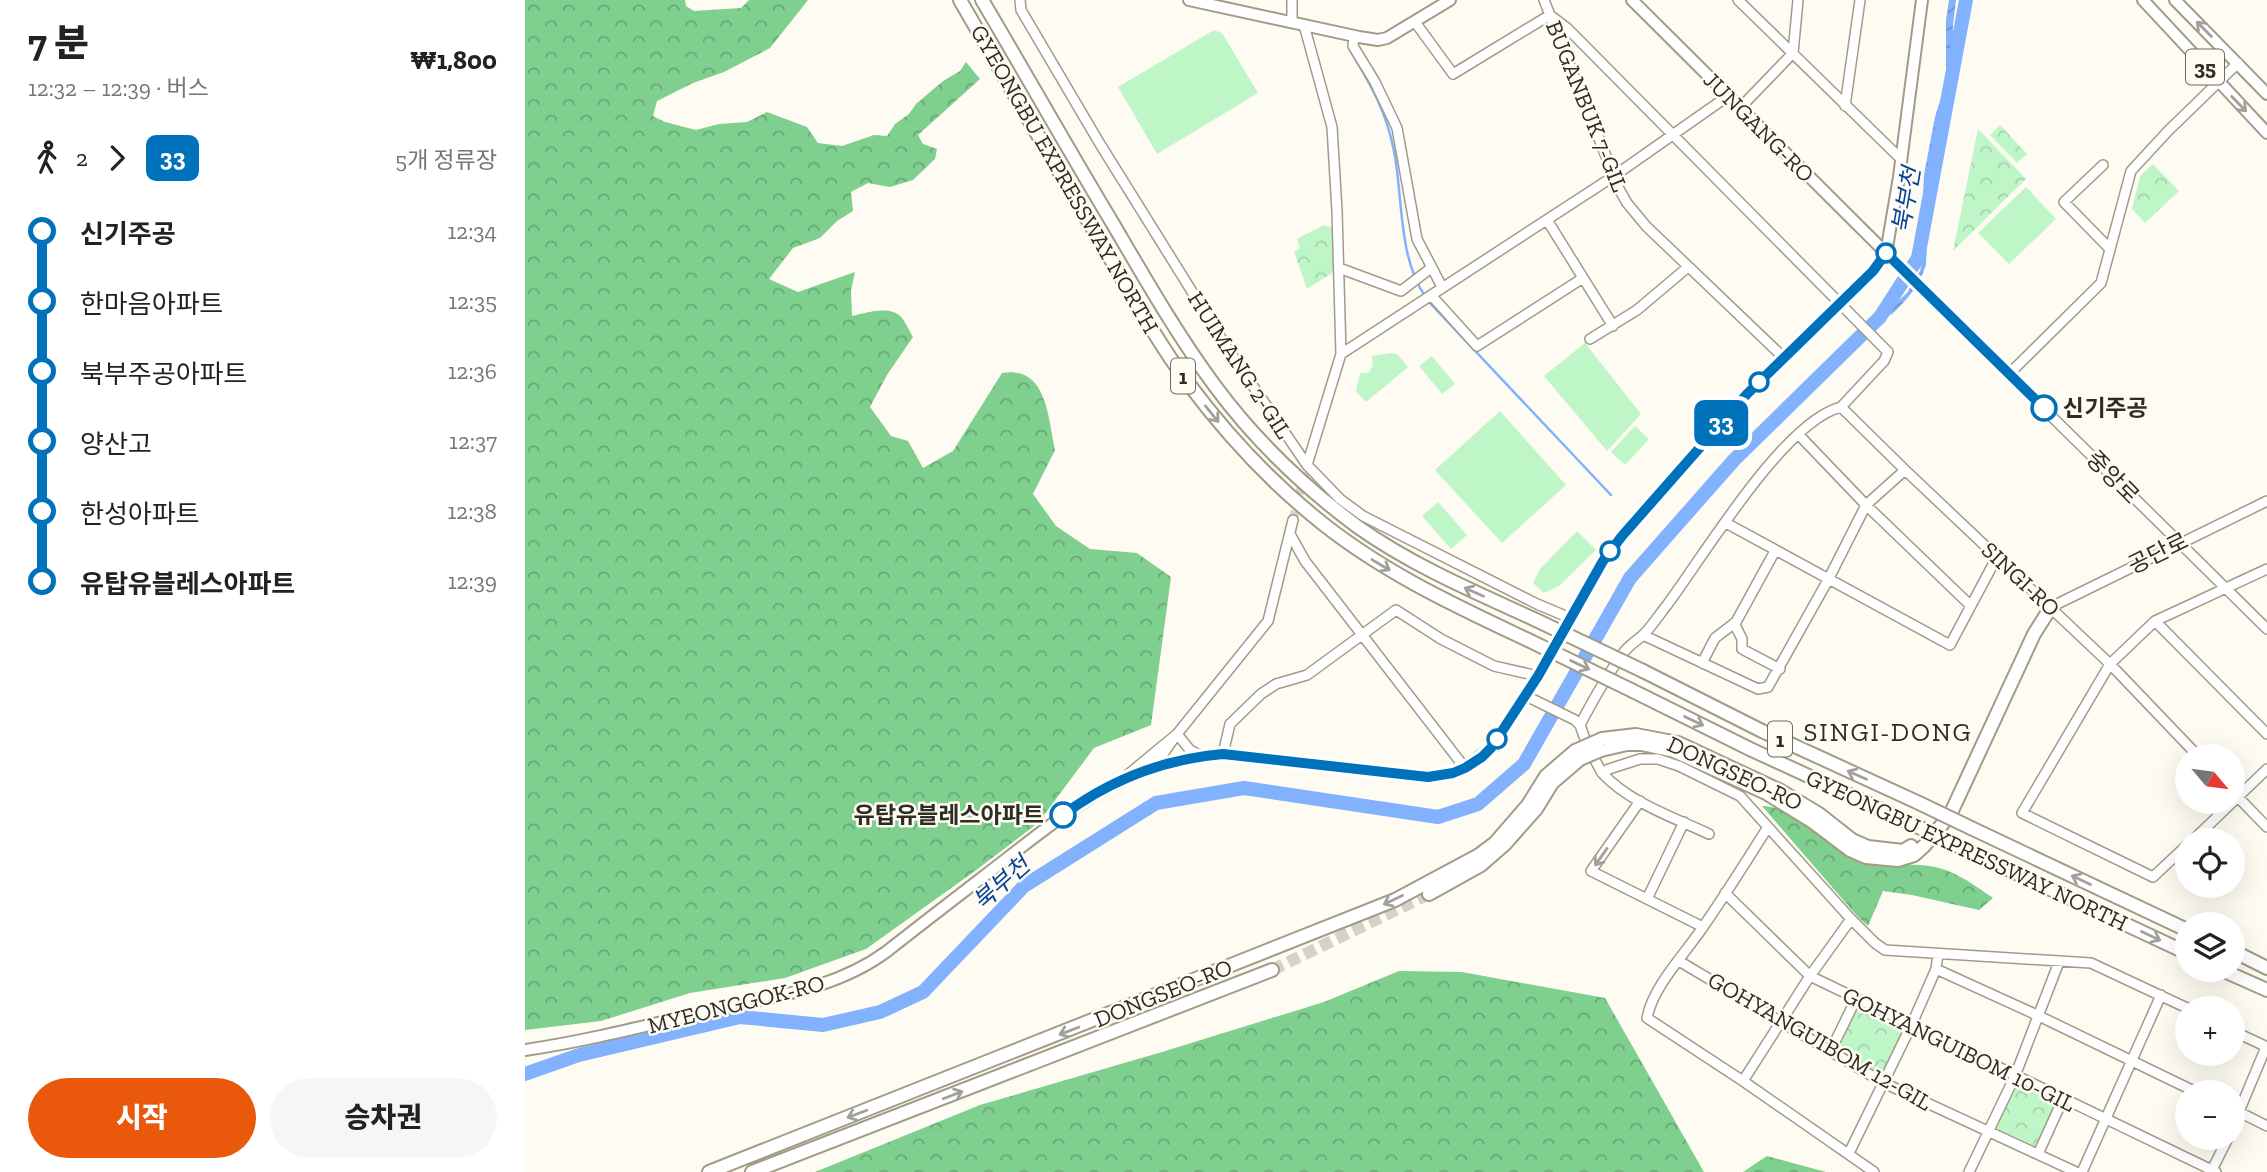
<!DOCTYPE html>
<html lang="ko">
<meta charset="utf-8">
<style>
body{margin:0;font-family:"Zilla Slab","Noto Sans KR",serif;background:#f6f6f6;color:#222;height:100vh;display:flex;flex-direction:column;font-size:26px;white-space:nowrap}
*{box-sizing:border-box;margin:0}
p{font-size:23px;color:#767676}
.icon{flex:none;width:38px;height:38px;fill:none;stroke:currentColor;stroke-width:2;stroke-linecap:round;stroke-linejoin:round}
.map{position:relative;flex:1;overflow:hidden}
.side{display:flex;flex-direction:column;background:#fff;width:525px}
.side>*{flex:none}
.badge{padding:0 14px;border-radius:10px;font-size:24px;line-height:46px}
.needle{width:46px;rotate:119deg}
.controls{position:absolute;left:1650px;top:744px;display:grid;gap:14px}
.controls a{display:grid;place-items:center;width:70px;height:70px;border-radius:50%;background:#fff;box-shadow:0 7px 28px #0002;font-size:35px}
.map>.badge{position:absolute;translate:-50% -50%;box-shadow:0 0 0 4px #fff}
.legs{display:flex;align-items:center;gap:10px;height:77px;padding:0 28px;font-size:23px}
.legs p{margin-inline-start:auto}
.summary{display:flex;align-items:center;justify-content:space-between;height:119px;padding:0 28px}
h1{font-size:38px;font-weight:800;line-height:52px}
.cta{display:flex;gap:14px;margin-top:auto;padding:14px 28px}
.cta a{flex:1;height:80px;border-radius:42px;background:#ea580c;color:#fff;font-size:28px;font-weight:800;line-height:80px;text-align:center}
.cta a+a{background:#f6f6f6;color:#222}
ul{padding:0 28px;list-style:none}
li{display:flex;align-items:center;gap:24px;height:70px;font-size:26px}
li i{display:grid;place-items:center;width:10px;height:100%;margin:0 9px;background:currentColor}
li i::after{content:'';width:18px;height:18px;margin:-9px;border:5px solid;border-radius:50%;background:#fff}
li p{margin-inline-start:auto}
li:first-child i{background:linear-gradient(#0000 50%,currentColor 0)}
li:last-child i{background:linear-gradient(currentColor 50%,#0000 0)}
main{display:flex;flex:1;min-height:0}
.map>svg:first-child{display:block}
.green{fill:#bff6c7}
.forest{fill:url(#forest-crowns)}
.park{fill:url(#park-crowns)}
.water{fill:url(#water-waves)}
.lines{fill:none;stroke-linecap:round;stroke-linejoin:round}
.stream{stroke:#82b2fe;stroke-width:2.5}
.river{stroke:#82b2fe;stroke-width:14}
.minor-tunnel{stroke:#d5d2c9;stroke-width:9;stroke-dasharray:9 4.5;stroke-linecap:butt}
.highway-tunnel{stroke:#d5d2c9;stroke-width:12;stroke-dasharray:12 6;stroke-linecap:butt}
.minor-casing{stroke:#a29b87;stroke-width:12}
.major-casing{stroke:#a29b87;stroke-width:14}
.highway-casing{stroke:#a29b87;stroke-width:16}
.minor{stroke:#fff;stroke-width:9}
.major{stroke:#fff;stroke-width:10}
.highway{stroke:#fff;stroke-width:12}
.highway-bridge-casing{stroke:#a29b87;stroke-width:16;stroke-linecap:butt}
.highway-bridge{stroke:#fff;stroke-width:12}
.oneway{stroke:#a1a09c}
.line-1-casing{stroke:#fff;stroke-width:16}
.line-1{stroke:#0072bc;stroke-width:10}
.stop-1-dot{fill:#fff;stroke:#0072bc;stroke-width:3.5}
.labels{text-anchor:middle;dominant-baseline:central;stroke-width:5;stroke-linejoin:round;paint-order:stroke}
.shield{fill:#fefbf2;stroke:#6d6a62;stroke-width:2}
.shield-label{font-size:21px;font-weight:bold;fill:#2f2c24}
.street-label{font-size:23px;fill:#2f2c24;stroke:#fefbf2}
.stop-label{font-size:23px;font-weight:bold;fill:#2f2c24;stroke:#fefbf2;text-anchor:start}
.water-label{font-size:24px;font-style:italic;fill:#064398;stroke:#fefbf2}
.quarter-label{font-size:26px;letter-spacing:2px;fill:#2f2c24;stroke:#fefbf2}
</style>
<main>
<section class="side">
<div class="summary"><div><h1>7 분</h1><p>12:32 – 12:39 · 버스</p></div><b>₩1,800</b></div>
<div class="legs"><svg class="icon" aria-label="walk" viewBox="0 0 24 24"><circle cx="13" cy="4" r="2"/><path d="M13 8l-2 6 4 7M11 14l-3 7M7 12l3-4h3l4 4"/></svg>2<svg class="icon" aria-label="forward" viewBox="0 0 24 24"><path d="M9 5l7 7-7 7"/></svg><b class="badge" style="background:#0072bc;color:#fff">33</b><p>5개 정류장</p></div>
<ul>
<li><i style="color:#0072bc"></i><b>신기주공</b><p>12:34</p></li>
<li><i style="color:#0072bc"></i><span>한마음아파트</span><p>12:35</p></li>
<li><i style="color:#0072bc"></i><span>북부주공아파트</span><p>12:36</p></li>
<li><i style="color:#0072bc"></i><span>양산고</span><p>12:37</p></li>
<li><i style="color:#0072bc"></i><span>한성아파트</span><p>12:38</p></li>
<li><i style="color:#0072bc"></i><b>유탑유블레스아파트</b><p>12:39</p></li>
</ul>
<div class="cta"><a>시작</a><a>승차권</a></div>
</section>
<div class="map">
<svg width="1742" height="1172" viewBox="0 0 1742 1172">
<defs>
<pattern id="forest-crowns" width="20" height="18" patternUnits="userSpaceOnUse" patternTransform="scale(1.75)"><rect width="20" height="18" fill="#7fcf8e"/><path d="M2 6a3 3 0 1 1 6 0M12 15a3 3 0 1 1 6 0" fill="none" stroke="#68a874"/></pattern>
<pattern id="park-crowns" width="20" height="18" patternUnits="userSpaceOnUse" patternTransform="scale(1.75)"><rect width="20" height="18" fill="#bff6c7"/><path d="M2 6a3 3 0 1 1 6 0M12 15a3 3 0 1 1 6 0" fill="none" stroke="#a4d3ab"/></pattern>
<pattern id="water-waves" width="16" height="10" patternUnits="userSpaceOnUse" patternTransform="scale(1.75)"><rect width="16" height="10" fill="#82b2fe"/><path d="M0 5q4-4 8 0t8 0" fill="none" stroke="#6b91cd"/></pattern>
</defs>
<rect width="100%" height="100%" fill="#fefbf2"/>
<path class="green" d="M 689,30 L 697,33 L 733,93 L 632,154 L 593,87 Z
M 1501,187 L 1531,219 L 1484,264 L 1453,233 Z
M 1060,343 L 1116,414 L 1082,451 L 1019,376 Z
M 867,353 L 872,354 L 883,367 L 841,402 L 831,391 L 835,373 L 843,373 C 848,368 849,363 846,356 Z
M 907,356 L 930,384 L 917,394 L 894,366 Z
M 975,411 L 1041,485 L 977,543 L 910,470 Z
M 1110,426 L 1124,439 L 1100,465 L 1086,452 Z
M 913,502 L 942,535 L 926,549 L 897,516 Z
M 1052,531 L 1071,550 L 1034,586 L 1019,593 L 1008,583 L 1015,569 Z"/>
<path class="forest" d="M 0,0 L 160,0 L 161,6 L 169,11 L 216,8 L 224,0 L 283,0 L 245,48 L 199,72 L 168,83 L 132,101 L 128,116 L 140,122 L 171,130 L 194,124 L 222,122 L 242,112 L 282,127 L 293,143 L 317,146 L 349,135 L 362,136 L 370,124 L 384,114 L 391,104 L 418,81 L 435,71 L 441,62 L 455,79 L 393,135 L 398,144 L 412,149 L 410,159 L 388,180 L 365,187 L 343,183 L 326,192 L 328,211 L 312,221 L 295,238 L 268,248 L 244,279 L 273,292 L 330,272 L 326,290 L 327,316 C 341,313 365,305 376,317 C 381,322 384,331 388,337 L 362,375 L 345,407 L 366,436 L 383,441 L 398,468 L 428,451 L 477,373 C 522,365 523,418 530,450 L 508,494 L 531,526 L 565,549 L 612,553 L 646,577 L 626,725 L 569,748 L 513,823 L 450,871 L 341,949 L 260,978 L 165,993 L 76,1021 L 0,1030 Z
M 1237,806 C 1273,807 1296,842 1325,857 C 1349,869 1370,864 1395,865 C 1426,867 1443,881 1468,898 L 1454,910 L 1387,895 L 1358,891 L 1343,926 L 1333,917 Z
M 874,971 L 937,972 L 1080,998 L 1179,1172 L 290,1172 L 455,1105 L 637,1052 L 799,1002 Z
M 1242,1156 L 1301,1172 L 1218,1172 Z"/>
<path class="park" d="M 1475,125 L 1502,154 L 1492,163 L 1465,135 Z
M 1453,129 L 1501,179 L 1428,251 Z
M 1628,164 L 1654,191 L 1620,223 L 1607,209 L 1615,176 Z
M 799,225 L 810,229 L 810,271 L 782,289 L 769,252 L 775,248 L 772,239 Z
M 1339,1009 L 1374,1026 L 1378,1033 L 1360,1072 L 1350,1074 L 1317,1055 L 1314,1048 L 1331,1010 Z
M 1494,1083 L 1528,1098 L 1530,1105 L 1512,1145 L 1503,1147 L 1475,1133 L 1470,1126 L 1488,1086 Z"/>
<path class="water" d="M 1424,0 L 1431,0 L 1428,25 L 1429,65 L 1404,186 L 1401,265 C 1394,286 1382,300 1366,315 L 1361,312 L 1382,293 L 1395,271 L 1398,258 L 1401,244 L 1397,223 L 1399,175 L 1410,117 L 1421,82 L 1421,20 Z"/>
<g class="lines">
<path class="stream" d="M 827,53 C 847,87 861,111 869,151 C 878,196 873,257 900,296
M 904,302 L 1086,495"/>
<path class="river" d="M 0,1074 L 54,1055 L 215,1017 L 298,1025 L 355,1012 L 398,992 L 499,886 L 631,803 L 719,788 L 913,817 L 953,804 L 999,764 L 1105,578 L 1209,460 L 1355,317 L 1393,258 L 1441,0"/>
<path class="minor-tunnel" d="M 768,520 L 782,465"/>
<path class="highway-tunnel" d="M 747,970 L 904,894"/>
<g class="minor-casing">
<path id="minor" d="M 495,0 L 496,10 L 575,144 L 704,351 L 782,465 L 815,499 L 838,516 L 1012,604 L 1045,618
M 1019,0 L 1094,189 L 1102,203 L 1121,226 L 1258,357
M 1213,0 L 1376,159
M 767,22 L 767,0
M 890,22 L 928,74 L 1025,15 L 1042,28 L 1363,352 L 1359,361 L 1316,407
M 779,25 L 807,127 L 812,211 L 816,354 L 782,465
M 829,36 L 828,46 L 850,82 L 872,128 L 892,239 L 917,287
M 1320,106 L 1335,0
M 1215,108 L 1268,53 L 1273,0
M 1578,165 L 1539,202 L 1585,249
M 1022,220 L 1088,326
M 1361,253 L 1742,629
M 814,268 L 876,291 L 906,268
M 906,295 L 952,346 L 1058,278
M 1065,339 L 1112,310 L 1163,267
M 816,354 L 1089,176 L 1203,96
M 1484,374 L 1576,283 L 1606,171 L 1643,131 L 1713,63
M 1316,407 L 1380,470 L 1585,664 L 1673,756
M 1273,434 L 1341,505 L 1446,606
M 1201,523 L 1425,645 L 1472,557
M 765,534 L 780,561 L 940,768
M 1526,607 L 1742,501
M 1630,621 L 1742,734
M 1209,623 L 1217,639 L 1217,649 L 1255,669
M 1118,635 L 1233,689 L 1243,687 L 1303,580 L 1341,505 L 1380,470
M 1177,663 L 1190,638 L 1211,622 L 1250,551
M 1001,696 L 1050,720 L 1055,725 L 1062,745 L 1077,773 L 1084,769 L 1115,759 L 1133,759 L 1154,766 L 1215,796 L 1326,919 L 1350,943 L 1360,950 L 1566,963 L 1662,1008
M 1055,725 C 1068,700 1082,675 1099,652 C 1104,645 1112,641 1119,634 C 1127,626 1134,615 1142,605 C 1178,557 1259,421 1316,407
M 698,754 L 705,724 L 736,694 L 751,684 L 782,675 L 871,610 L 916,639 L 969,666 L 1013,676
M 628,768 L 652,734 L 665,750 L 676,756
M 1077,773 C 1105,803 1148,817 1184,834
M 600,777 L 652,734 L 743,621 L 768,520
M 1708,792 L 1742,827
M 1115,801 L 1066,871 L 1178,927
M 1243,827 C 1222,860 1201,894 1178,927 C 1160,954 1128,986 1122,1018 L 1218,1081 L 1349,1172
M 1668,840 L 1742,769
M 1662,845 L 1628,877 L 1497,813 L 1585,664 L 1630,621 L 1742,569
M 1200,893 L 1285,976 L 1691,1172
M 1122,899 L 1159,822
M 1154,961 L 1359,1083 L 1551,1172
M 1411,969 L 1514,1016 L 1671,1092
M 1708,1031 L 1742,1047
M 1306,1050 L 1331,999
M 1218,1081 L 1285,976 L 1326,919
M 1708,1109 L 1742,1126
M 1708,1126 L 1741,1047
M 1324,1153 L 1386,1026 L 1411,969 L 1413,954
M 1513,1154 L 1538,1099
M 1444,1172 L 1490,1076 L 1534,962
M 1557,1172 L 1636,995
M 1686,1172 L 1703,1138"/>
</g>
<g class="major-casing">
<path id="major" d="M 664,0 L 834,37 L 853,40 L 862,38 L 925,0
M 1107,0 L 1361,253
M 1618,0 L 1742,133
M 1650,0 L 1742,94
M 0,1050 C 62,1041 123,1025 184,1011 C 245,997 309,990 361,952 C 399,922 437,893 476,863 C 548,807 603,762 698,754 L 903,777 L 928,773 L 940,768 L 966,748 L 1012,678 L 1078,561 L 1097,535 L 1222,394 L 1348,271 L 1361,253 L 1374,177 L 1397,0"/>
</g>
<g class="highway-casing">
<path id="highway" d="M 435,0 C 480,78 525,157 571,234 C 601,284 628,336 663,383 C 699,431 740,476 786,514 C 850,568 926,604 1001,639
M 457,0 C 502,76 545,153 591,229 C 622,282 653,336 690,386 C 730,440 779,487 833,527 C 888,566 950,592 1011,620
M 1118,671 L 1237,731 L 1394,803
M 1108,691 L 1227,750 L 1381,821
M 1077,739 L 1111,735 L 1153,743 L 1256,791 L 1294,814 L 1327,840 L 1343,847 L 1378,851 L 1386,846
M 1076,750 L 1102,744 L 1116,744 L 1149,751 L 1241,793 L 1288,822 L 1325,850 L 1341,857 L 1373,860 L 1389,855 L 1399,846 L 1425,815 L 1509,634 L 1526,607
M 1446,828 L 1662,930
M 1431,845 L 1662,953
M 904,894 L 956,865 L 980,844 L 1011,809 L 1027,783 L 1055,759
M 1708,951 L 1742,968
M 1697,970 L 1742,990
M 184,1172 L 870,900 L 954,855 L 970,843 L 1003,805 L 1021,776 L 1050,751
M 227,1172 L 747,970"/>
</g>
<use href="#minor" class="minor"/>
<use href="#major" class="major"/>
<use href="#highway" class="highway"/>
<g class="highway-bridge-casing">
<path id="highway-bridge" d="M 1011,620 L 1118,671
M 1001,639 L 1108,691
M 1050,751 L 1077,739
M 1055,759 L 1076,750
M 1394,803 L 1446,828
M 1381,821 L 1431,845"/>
</g>
<use href="#highway-bridge" class="highway-bridge"/>
</g>
<defs><path id="oneway-shaft" d="M-6 0H5M1.5-3L5.5 0L1.5 3" fill="none" stroke-width="1.6" stroke-linecap="round" stroke-linejoin="round" transform="scale(1.75)"/></defs>
<g class="oneway">
<use href="#oneway-shaft" transform="translate(1679 29) rotate(-135)"/>
<use href="#oneway-shaft" transform="translate(1714 104) rotate(46)"/>
<use href="#oneway-shaft" transform="translate(687 414) rotate(51)"/>
<use href="#oneway-shaft" transform="translate(856 565) rotate(31)"/>
<use href="#oneway-shaft" transform="translate(949 592) rotate(-156)"/>
<use href="#oneway-shaft" transform="translate(1055 665) rotate(26)"/>
<use href="#oneway-shaft" transform="translate(1169 721) rotate(26)"/>
<use href="#oneway-shaft" transform="translate(1332 775) rotate(-156)"/>
<use href="#oneway-shaft" transform="translate(1076 857) rotate(125)"/>
<use href="#oneway-shaft" transform="translate(1556 880) rotate(-155)"/>
<use href="#oneway-shaft" transform="translate(868 900) rotate(155)"/>
<use href="#oneway-shaft" transform="translate(1626 936) rotate(25)"/>
<use href="#oneway-shaft" transform="translate(544 1031) rotate(159)"/>
<use href="#oneway-shaft" transform="translate(428 1095) rotate(-21)"/>
<use href="#oneway-shaft" transform="translate(332 1114) rotate(159)"/>
</g>
<g class="lines">
<g class="line-1-casing">
<path id="line-1" d="M 538,815 C 585,780 640,759 698,754 L 903,777 L 928,773 L 940,768 L 957,757 L 966,748 L 1013,676 L 1078,561 L 1097,536 L 1222,394 L 1348,271 L 1361,253 L 1519,408"/>
</g>
<use href="#line-1" class="line-1"/>
</g>
<g class="stop-1-dot">
<circle cx="1361" cy="253" r="9"/>
<circle cx="1234" cy="382" r="9"/>
<circle cx="1519" cy="408" r="12"/>
<circle cx="1085" cy="551" r="9"/>
<circle cx="972" cy="739" r="9"/>
<circle cx="538" cy="815" r="12"/>
</g>
<g class="labels">
<g class="shield">
<rect x="1661" y="49.5" width="38" height="35" rx="5"/>
<rect x="646" y="358.5" width="24" height="35" rx="5"/>
<rect x="1243" y="721.5" width="24" height="35" rx="5"/>
</g>
<g class="shield-label">
<text x="1680" y="67">35</text>
<text x="658" y="376">1</text>
<text x="1255" y="739">1</text>
</g>
<g class="street-label">
<text transform="translate(1062 106) rotate(68)">BUGANBUK 7-GIL</text>
<text transform="translate(1234 127) rotate(45)">JUNGANG-RO</text>
<text transform="translate(540 179) rotate(60)">GYEONGBU EXPRESSWAY NORTH</text>
<text transform="translate(715 365) rotate(57)">HUIMANG 2-GIL</text>
<text transform="translate(1588 477) rotate(45)">중앙로</text>
<text transform="translate(1633 553) rotate(-26)">공단로</text>
<text transform="translate(1496 579) rotate(43)">SINGI-RO</text>
<text transform="translate(1210 773) rotate(25)">DONGSEO-RO</text>
<text transform="translate(1442 850) rotate(25)">GYEONGBU EXPRESSWAY NORTH</text>
<text transform="translate(638 993) rotate(-22)">DONGSEO-RO</text>
<text transform="translate(211 1004) rotate(-14)">MYEONGGOK-RO</text>
<text transform="translate(1295 1041) rotate(30)">GOHYANGUIBOM 12-GIL</text>
<text transform="translate(1434 1049) rotate(26)">GOHYANGUIBOM 10-GIL</text>
</g>
<g class="stop-label">
<text x="1538" y="408">신기주공</text>
<text x="519" y="815" text-anchor="end">유탑유블레스아파트</text>
</g>
<g class="water-label">
<text transform="translate(1381 200) rotate(-80)">북부천</text>
<text transform="translate(476 883) rotate(-42)">북부천</text>
</g>
<g class="quarter-label">
<text x="1363" y="732">SINGI-DONG</text>
</g>
</g>
</svg>
<div class="controls">
<a><svg class="needle" viewBox="-14 -14 28 28"><path d="M0-13l5 13h-10z" fill="#e53935"/><path d="M0 13l5-13h-10z" fill="#767676"/></svg></a>
<a><svg class="icon" aria-label="locate" viewBox="0 0 24 24"><circle cx="12" cy="12" r="6"/><path d="M12 2v4M12 18v4M2 12h4M18 12h4"/></svg></a>
<a><svg class="icon" aria-label="layers" viewBox="0 0 24 24"><path d="M12 4l9 5-9 5-9-5zM3 14l9 5 9-5"/></svg></a>
<a>+</a>
<a>−</a>
</div>
<b class="badge" style="left:1196px;top:423px;background:#0072bc;color:#fff">33</b>
</div>
</main>
